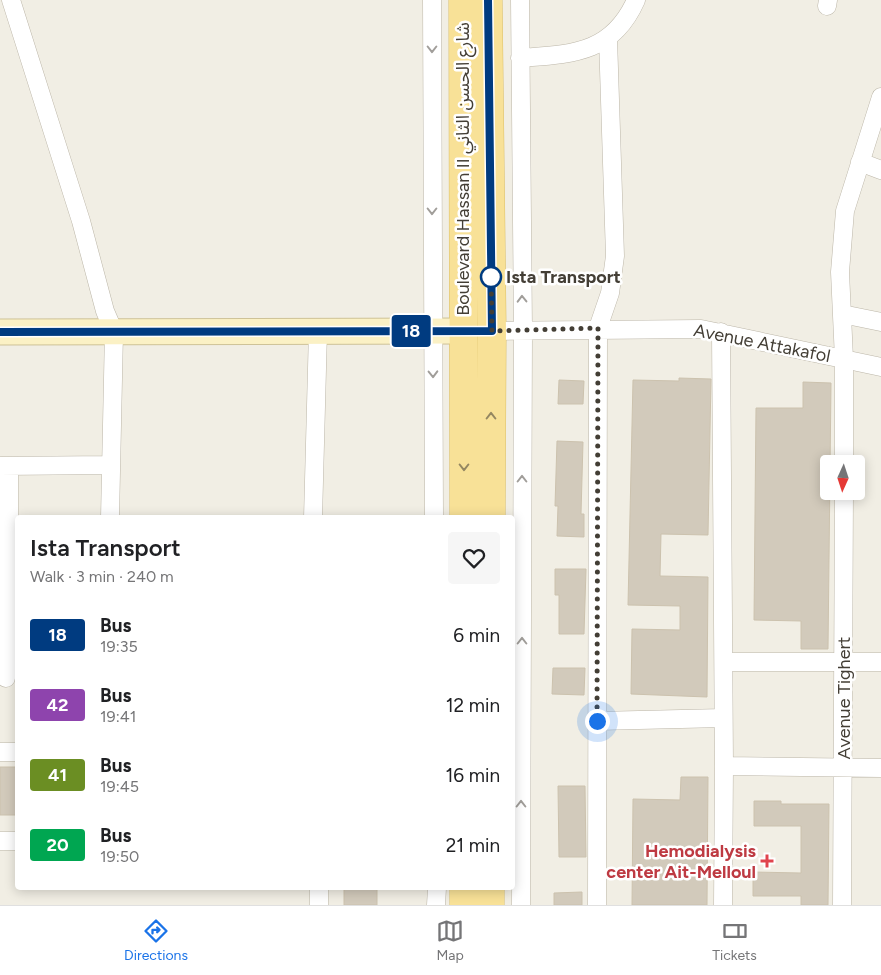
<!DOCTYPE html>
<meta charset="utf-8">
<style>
body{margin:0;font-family:Figtree,"Noto Sans Arabic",sans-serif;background:#f6f6f6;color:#202124;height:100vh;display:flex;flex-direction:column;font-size:19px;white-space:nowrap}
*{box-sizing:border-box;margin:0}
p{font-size:16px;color:#757577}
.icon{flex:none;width:28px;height:28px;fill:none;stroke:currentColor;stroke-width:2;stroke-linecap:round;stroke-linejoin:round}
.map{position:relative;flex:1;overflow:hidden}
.side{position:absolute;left:15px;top:515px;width:500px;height:375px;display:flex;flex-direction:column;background:#fff;border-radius:5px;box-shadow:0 2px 12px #0003}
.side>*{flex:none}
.badge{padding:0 10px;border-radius:4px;font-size:18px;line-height:32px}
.needle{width:32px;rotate:183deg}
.tools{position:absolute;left:820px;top:455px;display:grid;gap:10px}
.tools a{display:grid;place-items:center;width:45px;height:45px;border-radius:5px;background:#fff;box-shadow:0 2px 12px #0003;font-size:25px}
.you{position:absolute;width:25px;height:25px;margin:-12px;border:4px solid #fff;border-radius:50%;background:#1a73e8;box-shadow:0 0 0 8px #1a73e833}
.map>.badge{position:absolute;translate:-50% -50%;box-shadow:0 0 0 2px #fff}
.round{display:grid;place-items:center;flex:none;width:52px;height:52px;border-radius:5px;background:#f6f6f6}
.overview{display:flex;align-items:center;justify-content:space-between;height:85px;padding:0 15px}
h1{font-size:24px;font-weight:600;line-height:38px}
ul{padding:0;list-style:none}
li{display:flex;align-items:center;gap:15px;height:70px;padding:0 15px}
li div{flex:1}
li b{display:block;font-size:19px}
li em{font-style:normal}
li .badge{min-width:55px;font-weight:700;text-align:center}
.dock{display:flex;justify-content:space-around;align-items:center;height:70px;border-top:1px solid #e0e0e0;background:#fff;font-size:14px;color:#757577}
.dock a{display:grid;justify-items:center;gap:2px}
.dock .current{color:#1a73e8}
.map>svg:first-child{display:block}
.building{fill:#d2cabb;stroke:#ccc2ae}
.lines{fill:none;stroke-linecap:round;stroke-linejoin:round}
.street-casing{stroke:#bcb6a8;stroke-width:19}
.secondary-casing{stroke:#cec297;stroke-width:27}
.primary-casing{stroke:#dbbf68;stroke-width:29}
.street{stroke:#fff;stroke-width:18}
.secondary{stroke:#fbf1c5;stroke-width:25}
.primary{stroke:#f8e197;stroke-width:28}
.oneway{stroke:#a19e9a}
.oneway2{stroke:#948761}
.line-casing{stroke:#fff;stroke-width:11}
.line{stroke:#003b80;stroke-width:8}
.walk{stroke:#433e35;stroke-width:5;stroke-dasharray:0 9}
.stop-dot{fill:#fff;stroke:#003b80;stroke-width:2.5}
.health-dot{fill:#e0444e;stroke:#fff;stroke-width:2}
.labels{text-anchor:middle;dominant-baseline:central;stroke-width:5;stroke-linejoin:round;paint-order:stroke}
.street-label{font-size:18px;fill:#433e35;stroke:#fff}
.stop-label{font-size:18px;font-weight:bold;fill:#433e35;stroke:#fff;text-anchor:start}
.health-label{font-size:18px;font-weight:bold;fill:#be3a42;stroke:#fff;text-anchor:end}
</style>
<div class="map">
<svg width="881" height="905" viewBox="0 0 881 905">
<rect width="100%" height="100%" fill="#f1eee4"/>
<path class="building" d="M 679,378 L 711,379 L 708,535 L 661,534 L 660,576 L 708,577 L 707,697 L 631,694 L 632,629 L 680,630 L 680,606 L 628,605 L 633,380 L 679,381 Z
M 559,380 L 584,381 L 583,404 L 558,404 Z
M 803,382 L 831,383 L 828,649 L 801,649 L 801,621 L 754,620 L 756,408 L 803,408 Z
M 557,441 L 583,442 L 581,514 L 584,514 L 584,537 L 557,536 L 558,506 L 555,506 Z
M 555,569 L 586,569 L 584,634 L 559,634 L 559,595 L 555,595 Z
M 553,668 L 585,668 L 584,695 L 552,694 Z
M 0,767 L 18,767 L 18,815 L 0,815 Z
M 681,777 L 708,777 L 707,905 L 632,905 L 633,799 L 680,800 Z
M 558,786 L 585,786 L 586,857 L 559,857 Z
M 754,801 L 781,801 L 781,804 L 829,804 L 828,905 L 801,905 L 801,896 L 753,896 L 753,872 L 801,873 L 801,826 L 754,826 Z
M 344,888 L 377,888 L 377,905 L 344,905 Z
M 582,892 L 582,905 L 554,905 L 554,893 Z"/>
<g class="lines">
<g class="street-casing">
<path id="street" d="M 11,0 L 81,221 L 105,311 L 114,332 L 110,518
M 432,0 L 434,518
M 520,0 L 523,331 L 521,905
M 827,6 L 828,0
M 520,58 C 572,54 612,54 636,0
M 860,162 L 881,170
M 842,314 L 881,322
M 492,331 L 701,329 L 881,367
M 721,332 L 724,766 L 723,905
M 844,464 L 844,359 L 840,272 L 845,211 L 881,97
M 0,466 L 110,465
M 313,518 L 318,331
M 724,662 L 881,662
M 6,678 L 9,618 L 9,466
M 597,721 L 723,718
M 0,752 L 18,752
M 724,766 L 881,768
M 0,841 L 18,841
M 319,905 L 319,888
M 436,905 L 437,888
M 597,905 L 598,328 L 610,293 L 615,256 L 608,38
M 842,905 L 844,491"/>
</g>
<g class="secondary-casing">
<path id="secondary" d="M 0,332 L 464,331"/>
</g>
<g class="primary-casing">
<path id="primary" d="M 463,0 L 464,518
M 488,0 L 492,331 L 491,518
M 464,888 L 464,905
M 490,888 L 490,905"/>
</g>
<use href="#street" class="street"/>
<use href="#secondary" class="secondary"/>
<use href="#primary" class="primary"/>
</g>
<defs><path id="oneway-chevron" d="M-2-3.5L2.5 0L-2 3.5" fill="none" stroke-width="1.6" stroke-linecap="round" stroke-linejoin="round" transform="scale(1.25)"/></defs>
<g class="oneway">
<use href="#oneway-chevron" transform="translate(432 49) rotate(90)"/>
<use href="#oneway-chevron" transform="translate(432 211) rotate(90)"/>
<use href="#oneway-chevron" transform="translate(522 299) rotate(-91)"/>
<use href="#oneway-chevron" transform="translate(433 374) rotate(89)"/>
<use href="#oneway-chevron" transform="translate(522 479) rotate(-90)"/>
<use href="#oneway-chevron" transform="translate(522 641) rotate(-90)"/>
<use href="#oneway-chevron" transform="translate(521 804) rotate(-90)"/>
</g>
<g class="oneway2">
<use href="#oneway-chevron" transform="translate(491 416) rotate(-90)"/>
<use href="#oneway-chevron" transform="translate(464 467) rotate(90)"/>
</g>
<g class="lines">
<g class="line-casing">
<path id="line" d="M 0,332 L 492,331 L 488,0"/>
</g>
<use href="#line" class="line"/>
<path class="walk" d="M 491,277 L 491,272 L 492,331 L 598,328 L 597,721"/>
</g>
<circle class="stop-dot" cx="491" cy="277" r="10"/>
<path class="health-dot" d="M764.5 853.5h5v5h5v5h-5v5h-5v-5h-5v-5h5z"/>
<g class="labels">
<g class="street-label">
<text transform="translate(463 169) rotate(-90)">Boulevard Hassan II شارع الحسن الثاني</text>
<text transform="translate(762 343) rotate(11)">Avenue Attakafol</text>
<text transform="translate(844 698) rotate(-90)">Avenue Tighert</text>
</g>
<g class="stop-label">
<text x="506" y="277">Ista Transport</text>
</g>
<g class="health-label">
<text x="756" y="851">Hemodialysis<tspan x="756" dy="21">center Ait-Melloul</tspan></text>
</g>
</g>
</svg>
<div class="tools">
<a><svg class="needle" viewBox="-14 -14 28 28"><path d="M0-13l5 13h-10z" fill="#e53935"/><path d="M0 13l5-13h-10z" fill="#757577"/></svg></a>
</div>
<div class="you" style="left:597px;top:721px"></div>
<b class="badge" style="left:411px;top:331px;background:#003b80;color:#fff">18</b>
<section class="side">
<div class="overview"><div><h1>Ista Transport</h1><p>Walk · 3 min · 240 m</p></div><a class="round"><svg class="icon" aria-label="heart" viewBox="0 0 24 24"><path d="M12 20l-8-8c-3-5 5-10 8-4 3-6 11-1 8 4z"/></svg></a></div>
<ul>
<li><span class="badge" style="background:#003b80;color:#fff">18</span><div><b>Bus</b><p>19:35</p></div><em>6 min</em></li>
<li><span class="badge" style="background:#8e44ad;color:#fff">42</span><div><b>Bus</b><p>19:41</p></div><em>12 min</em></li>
<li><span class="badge" style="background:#6b8e23;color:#fff">41</span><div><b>Bus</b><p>19:45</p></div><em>16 min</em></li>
<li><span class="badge" style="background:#00a651;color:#fff">20</span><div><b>Bus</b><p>19:50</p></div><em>21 min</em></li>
</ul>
</section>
</div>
<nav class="dock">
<a class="current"><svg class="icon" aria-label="directions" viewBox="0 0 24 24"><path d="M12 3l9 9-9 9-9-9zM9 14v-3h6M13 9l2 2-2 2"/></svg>Directions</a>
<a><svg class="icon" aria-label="map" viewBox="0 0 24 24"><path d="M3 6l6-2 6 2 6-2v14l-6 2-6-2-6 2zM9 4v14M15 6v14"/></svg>Map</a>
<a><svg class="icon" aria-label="tickets" viewBox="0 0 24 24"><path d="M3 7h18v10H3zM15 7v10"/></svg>Tickets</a>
</nav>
